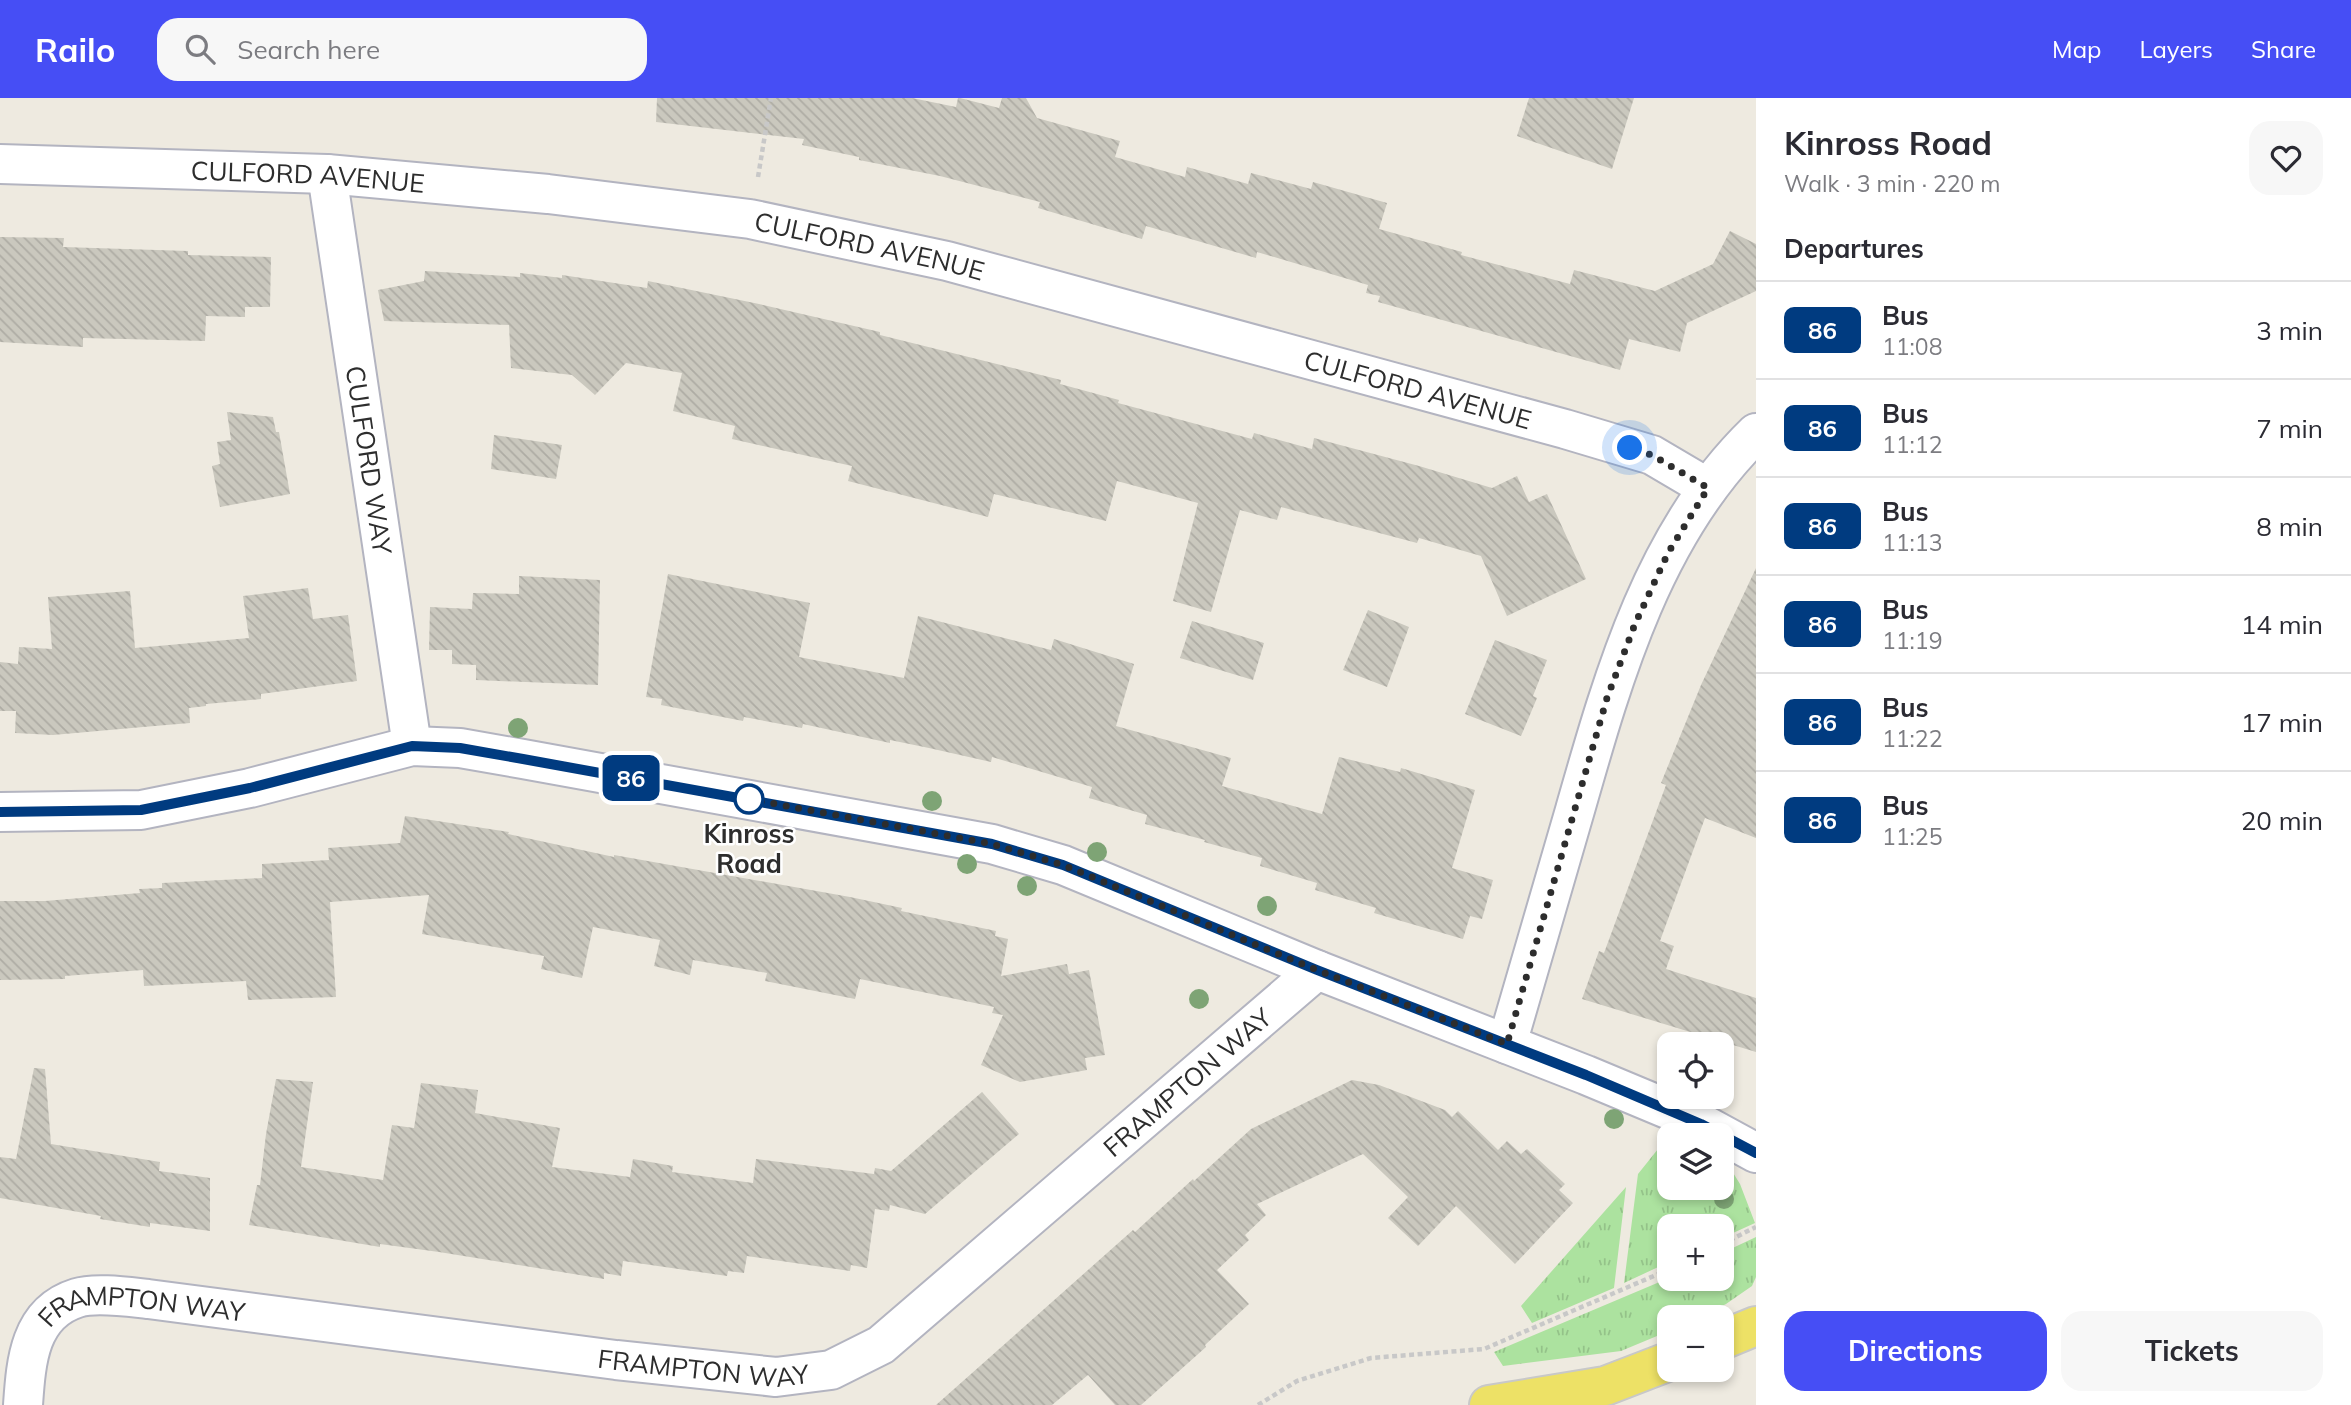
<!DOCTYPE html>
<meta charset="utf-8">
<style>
body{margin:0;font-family:Mulish,sans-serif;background:#f7f7f7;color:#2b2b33;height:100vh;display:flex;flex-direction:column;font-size:26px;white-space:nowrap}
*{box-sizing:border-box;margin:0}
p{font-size:23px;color:#7c7c81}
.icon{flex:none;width:38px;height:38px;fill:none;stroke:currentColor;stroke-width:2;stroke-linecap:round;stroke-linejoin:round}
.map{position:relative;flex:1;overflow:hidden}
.details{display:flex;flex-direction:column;background:#fff;width:595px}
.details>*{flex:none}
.badge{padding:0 14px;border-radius:10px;font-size:24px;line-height:46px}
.controls{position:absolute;left:1657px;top:934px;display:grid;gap:14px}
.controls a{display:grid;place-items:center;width:77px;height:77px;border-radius:14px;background:#fff;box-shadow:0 4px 10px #0003;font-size:35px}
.you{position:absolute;width:35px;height:35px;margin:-18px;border:5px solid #fff;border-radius:50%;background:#1a73e8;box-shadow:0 0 0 10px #1a73e833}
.map>.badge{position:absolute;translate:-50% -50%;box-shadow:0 0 0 4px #fff}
h2{padding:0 28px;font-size:26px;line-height:63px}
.round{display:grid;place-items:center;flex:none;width:74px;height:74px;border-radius:21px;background:#f7f7f7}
.overview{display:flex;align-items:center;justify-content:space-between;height:119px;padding:0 28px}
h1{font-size:33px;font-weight:700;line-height:52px}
.action{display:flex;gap:14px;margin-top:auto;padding:14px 28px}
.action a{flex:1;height:80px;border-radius:21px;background:#464ef5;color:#fff;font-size:28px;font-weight:700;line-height:80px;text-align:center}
.action a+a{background:#f7f7f7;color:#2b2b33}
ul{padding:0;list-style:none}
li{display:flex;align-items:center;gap:21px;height:98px;padding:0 28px;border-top:2px solid #e1e1e2}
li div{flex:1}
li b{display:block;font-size:26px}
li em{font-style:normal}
li .badge{min-width:77px;font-weight:700;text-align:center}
header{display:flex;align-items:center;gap:42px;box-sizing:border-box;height:98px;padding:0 35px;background:#464ef5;color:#fff}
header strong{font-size:33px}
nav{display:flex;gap:38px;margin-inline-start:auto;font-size:24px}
.search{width:490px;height:63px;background:#f7f7f7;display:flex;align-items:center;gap:18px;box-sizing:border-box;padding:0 24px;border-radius:21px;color:#7c7c81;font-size:26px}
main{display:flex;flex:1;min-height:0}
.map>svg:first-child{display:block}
.grass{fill:url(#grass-tufts)}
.building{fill:url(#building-back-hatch)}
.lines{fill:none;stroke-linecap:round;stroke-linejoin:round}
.minor-casing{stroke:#b3b4c0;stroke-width:42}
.major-casing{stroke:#c8c8c8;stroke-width:42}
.path{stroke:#c8c8c8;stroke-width:4.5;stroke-dasharray:5 3.5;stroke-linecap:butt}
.minor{stroke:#fff;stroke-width:38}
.major{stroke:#ede166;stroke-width:38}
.tree{fill:#7ea475}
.line-casing{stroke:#fff;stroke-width:16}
.line{stroke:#003b80;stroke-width:10}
.walk{stroke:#2d2d2d;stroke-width:7;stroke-dasharray:0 12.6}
.stop-dot{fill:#fff;stroke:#003b80;stroke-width:3.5}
.labels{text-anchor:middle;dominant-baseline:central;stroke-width:5;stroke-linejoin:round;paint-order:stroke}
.street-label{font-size:26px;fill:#2d2d2d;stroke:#fff}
.stop-label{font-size:26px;font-weight:bold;fill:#2d2d2d;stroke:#fff}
</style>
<header>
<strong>Railo</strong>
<div class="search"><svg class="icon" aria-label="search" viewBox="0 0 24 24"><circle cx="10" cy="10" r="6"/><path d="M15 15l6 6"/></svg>Search here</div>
<nav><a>Map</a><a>Layers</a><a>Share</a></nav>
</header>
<main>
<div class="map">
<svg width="1756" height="1307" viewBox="0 0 1756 1307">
<defs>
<pattern id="grass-tufts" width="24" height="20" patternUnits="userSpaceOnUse" patternTransform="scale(1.75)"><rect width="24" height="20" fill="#ace29f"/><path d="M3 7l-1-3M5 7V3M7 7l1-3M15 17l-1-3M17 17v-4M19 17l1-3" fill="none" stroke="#94c289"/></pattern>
<pattern id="building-back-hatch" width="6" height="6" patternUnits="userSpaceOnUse" patternTransform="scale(1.75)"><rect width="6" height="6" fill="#cac8be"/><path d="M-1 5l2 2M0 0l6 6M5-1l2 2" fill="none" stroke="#aeaca4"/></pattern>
</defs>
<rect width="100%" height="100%" fill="#eeeae0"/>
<path class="grass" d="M 1669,1042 L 1670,1090 L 1722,1090 L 1722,1057 L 1740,1086 L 1755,1125 L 1722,1140 L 1722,1129 L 1670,1129 L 1669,1164 L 1624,1185 L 1638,1076 L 1662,1046 Z
M 1626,1089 L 1614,1190 L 1532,1225 L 1521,1208 Z
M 1756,1139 L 1756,1179 L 1752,1188 L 1726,1206 L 1698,1220 L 1670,1220 L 1669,1233 L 1621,1253 L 1503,1268 L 1494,1254 L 1669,1180 L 1722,1181 L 1722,1155 Z"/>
<path class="building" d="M 657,0 L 912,0 L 956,9 L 958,0 L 960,0 L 999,10 L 1002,0 L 1026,0 L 1037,20 L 1120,43 L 1115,59 L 1185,79 L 1187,69 L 1248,86 L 1251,75 L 1311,91 L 1313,84 L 1387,105 L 1379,131 L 1462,154 L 1461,157 L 1570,186 L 1574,172 L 1655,193 L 1713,166 L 1730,133 L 1756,146 L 1756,193 L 1687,225 L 1680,254 L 1629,241 L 1620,272 L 1378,204 L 1380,198 L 1366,195 L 1368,187 L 1257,154 L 1256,160 L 1146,128 L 1142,141 L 1038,110 L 1040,104 L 940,78 L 859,62 L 859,59 L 802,47 L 804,41 L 656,24 Z
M 1529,0 L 1634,0 L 1612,71 L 1517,38 Z
M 0,139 L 64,140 L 63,149 L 188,153 L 188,157 L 271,159 L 270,209 L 245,209 L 245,219 L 206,218 L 205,243 L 83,240 L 83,249 L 0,244 Z
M 425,173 L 520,179 L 520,175 L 562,180 L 562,177 L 647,190 L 648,183 L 759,206 L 880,234 L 880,237 L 1061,282 L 1060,286 L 1119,302 L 1118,305 L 1252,341 L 1254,335 L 1312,351 L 1314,340 L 1419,368 L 1492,390 L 1517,378 L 1529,404 L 1547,396 L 1586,481 L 1507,518 L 1481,458 L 1419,440 L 1417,445 L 1281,409 L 1277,422 L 1240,412 L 1211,514 L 1173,503 L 1198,405 L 1117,383 L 1106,423 L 994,396 L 988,419 L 848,383 L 852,368 L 732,341 L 735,328 L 673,313 L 682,275 L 626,265 L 595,297 L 572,277 L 511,270 L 509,227 L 384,223 L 378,192 L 424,183 Z
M 227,314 L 273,319 L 276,334 L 279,334 L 290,396 L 220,409 L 212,368 L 220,366 L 217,344 L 231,342 Z
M 494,337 L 562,347 L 556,381 L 491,371 Z
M 1756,470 L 1756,740 L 1705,720 L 1660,843 L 1674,848 L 1666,871 L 1756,900 L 1756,954 L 1582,901 L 1599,853 L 1604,855 L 1666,687 L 1661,685 L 1701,587 Z
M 668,476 L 810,505 L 799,559 L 904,580 L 918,518 L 1051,552 L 1054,541 L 1134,566 L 1116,628 L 1231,660 L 1222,688 L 1322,716 L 1339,659 L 1400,674 L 1401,670 L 1475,692 L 1452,770 L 1493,782 L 1482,821 L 1470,818 L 1463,841 L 1374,815 L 1376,810 L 1315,792 L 1317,785 L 1260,768 L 1262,760 L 1204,744 L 1205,742 L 1145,726 L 1147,717 L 1089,700 L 1092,689 L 992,659 L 991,664 L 929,650 L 890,642 L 890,645 L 803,626 L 802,630 L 744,619 L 743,623 L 661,607 L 662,601 L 646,599 Z
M 519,478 L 600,482 L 598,587 L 476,582 L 476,567 L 452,566 L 452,552 L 429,552 L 430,509 L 472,511 L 473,495 L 519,496 Z
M 308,490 L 313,521 L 348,517 L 357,583 L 261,596 L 261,601 L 206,606 L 206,608 L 189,610 L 190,625 L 143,629 L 53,637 L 15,635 L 16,613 L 0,613 L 0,564 L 18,566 L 19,549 L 52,551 L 48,499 L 130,493 L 135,550 L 249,540 L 243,498 Z
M 1368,512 L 1409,529 L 1387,589 L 1343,572 Z
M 1192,523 L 1264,545 L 1253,582 L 1180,560 Z
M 1495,542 L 1547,562 L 1533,598 L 1537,600 L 1521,638 L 1465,616 Z
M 405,718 L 509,734 L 508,736 L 614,759 L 614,757 L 850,799 L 902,810 L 901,813 L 996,833 L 995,838 L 1008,841 L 1001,878 L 1067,866 L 1069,876 L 1089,872 L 1105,957 L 1085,960 L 1087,972 L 1020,984 L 981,967 L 1003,917 L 992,915 L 994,909 L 860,881 L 855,901 L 765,883 L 767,875 L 693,862 L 690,877 L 654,868 L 660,842 L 593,829 L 582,880 L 541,871 L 544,858 L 422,836 L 429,797 L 330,804 L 336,899 L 248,902 L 246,883 L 144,888 L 143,872 L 65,878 L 65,881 L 0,882 L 0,803 L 45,803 L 140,795 L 139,791 L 162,790 L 162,785 L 262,780 L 262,766 L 329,762 L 328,750 L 400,745 Z
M 34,970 L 45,971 L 51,1046 L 160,1064 L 159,1073 L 210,1080 L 210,1133 L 150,1125 L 150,1129 L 100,1121 L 101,1118 L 0,1100 L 0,1059 L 16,1061 Z
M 276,981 L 313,984 L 301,1069 L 383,1082 L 392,1027 L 414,1030 L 421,985 L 478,992 L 475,1015 L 560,1030 L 552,1069 L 630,1079 L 633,1061 L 673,1068 L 672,1074 L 753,1085 L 756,1061 L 874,1076 L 875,1070 L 891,1073 L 982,994 L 1019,1036 L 925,1116 L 890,1107 L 889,1113 L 875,1111 L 867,1170 L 851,1167 L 850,1173 L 747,1158 L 744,1175 L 728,1173 L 727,1178 L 623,1163 L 621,1178 L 604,1175 L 604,1181 L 439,1154 L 380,1146 L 380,1149 L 249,1127 L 257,1087 L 260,1087 L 266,1036 Z
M 1352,982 L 1379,987 L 1445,1012 L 1452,1019 L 1458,1013 L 1498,1052 L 1507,1043 L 1521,1056 L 1527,1051 L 1565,1086 L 1559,1092 L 1573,1105 L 1515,1166 L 1456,1108 L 1418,1148 L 1388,1120 L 1408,1099 L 1363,1056 L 1257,1106 L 1266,1117 L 1245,1137 L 1249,1142 L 1217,1172 L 1249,1206 L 1205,1247 L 1206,1249 L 1141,1307 L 1115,1307 L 1088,1277 L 1052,1307 L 936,1307 L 1133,1132 L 1135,1134 L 1193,1081 L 1194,1083 L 1251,1031 Z"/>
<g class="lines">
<g class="minor-casing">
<g id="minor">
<path id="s1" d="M 0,66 L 327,76 L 548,96 L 750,121 L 947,163 L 1565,331 L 1652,357 L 1708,390"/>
<path id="s2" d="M 327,76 L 412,648"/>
<path d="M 0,714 L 141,712 L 250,690 L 412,648 L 460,650 L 523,661 L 992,746 L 1063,767 L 1317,872 L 1586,977 L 1701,1025 L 1756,1055"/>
<path d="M 1507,946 C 1530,868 1552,790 1575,712 C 1613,579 1653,435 1756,335"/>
<path id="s3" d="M 23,1307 C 26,1264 29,1215 77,1200 C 95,1194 129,1199 148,1201 L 616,1262 L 776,1279 L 831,1272 L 881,1247 L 1317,872"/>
</g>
</g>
<g class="major-casing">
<path id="major" d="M 1722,1242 L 1756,1228
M 1489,1307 L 1605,1288 L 1670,1263"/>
</g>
<path class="path" d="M 758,79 L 771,0
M 1722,1146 L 1756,1129
M 1258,1307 L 1297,1283 L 1371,1260 L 1484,1251 L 1670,1171"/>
<use href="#minor" class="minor"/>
<use href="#major" class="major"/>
</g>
<g class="tree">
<circle cx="518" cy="630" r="10"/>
<circle cx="932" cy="703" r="10"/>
<circle cx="1097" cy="754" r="10"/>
<circle cx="967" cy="766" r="10"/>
<circle cx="1027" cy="788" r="10"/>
<circle cx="1267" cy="808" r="10"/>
<circle cx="1199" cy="901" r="10"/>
<circle cx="1614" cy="1021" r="10"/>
<circle cx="1724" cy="1101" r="10"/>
</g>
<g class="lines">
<g class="line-casing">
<path id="line" d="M 0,714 L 141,712 L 250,690 L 412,648 L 460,650 L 523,661 L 992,746 L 1063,767 L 1317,872 L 1586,977 L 1701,1026 L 1756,1055"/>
</g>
<use href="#line" class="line"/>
<path class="walk" d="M 749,701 L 992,746 L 1063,767 L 1317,872 L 1507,946 L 1607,600 L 1635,526 L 1668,455 L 1708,390 L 1652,357 L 1630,350"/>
</g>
<circle class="stop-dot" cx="749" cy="701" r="14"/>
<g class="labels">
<g class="street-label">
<text stroke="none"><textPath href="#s1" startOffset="308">CULFORD AVENUE</textPath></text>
<text stroke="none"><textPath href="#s1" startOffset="875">CULFORD AVENUE</textPath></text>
<text stroke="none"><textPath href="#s1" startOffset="1442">CULFORD AVENUE</textPath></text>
<text stroke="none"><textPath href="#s2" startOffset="289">CULFORD WAY</textPath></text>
<text stroke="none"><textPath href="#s3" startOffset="1348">FRAMPTON WAY</textPath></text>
<text stroke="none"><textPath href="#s3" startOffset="192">FRAMPTON WAY</textPath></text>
<text stroke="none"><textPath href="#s3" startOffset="760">FRAMPTON WAY</textPath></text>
</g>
<g class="stop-label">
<text x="749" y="735">Kinross<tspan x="749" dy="30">Road</tspan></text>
</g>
</g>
</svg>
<div class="controls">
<a><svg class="icon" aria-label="locate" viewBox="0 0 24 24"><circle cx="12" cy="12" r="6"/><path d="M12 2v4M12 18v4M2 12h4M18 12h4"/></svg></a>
<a><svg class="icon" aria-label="layers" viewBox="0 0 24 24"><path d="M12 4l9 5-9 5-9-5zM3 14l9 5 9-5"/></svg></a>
<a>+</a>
<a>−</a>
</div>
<div class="you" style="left:1630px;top:350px"></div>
<b class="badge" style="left:631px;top:680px;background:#003b80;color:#fff">86</b>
</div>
<section class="details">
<div class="overview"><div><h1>Kinross Road</h1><p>Walk · 3 min · 220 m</p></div><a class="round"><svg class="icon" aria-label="heart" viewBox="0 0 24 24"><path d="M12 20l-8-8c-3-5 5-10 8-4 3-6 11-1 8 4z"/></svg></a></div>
<h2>Departures</h2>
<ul>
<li><span class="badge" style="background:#003b80;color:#fff">86</span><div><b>Bus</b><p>11:08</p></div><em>3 min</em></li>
<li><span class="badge" style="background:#003b80;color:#fff">86</span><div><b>Bus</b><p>11:12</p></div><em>7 min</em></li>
<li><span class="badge" style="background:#003b80;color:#fff">86</span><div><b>Bus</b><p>11:13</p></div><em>8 min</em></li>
<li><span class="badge" style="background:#003b80;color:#fff">86</span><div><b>Bus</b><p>11:19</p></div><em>14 min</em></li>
<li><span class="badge" style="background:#003b80;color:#fff">86</span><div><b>Bus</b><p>11:22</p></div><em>17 min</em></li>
<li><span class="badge" style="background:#003b80;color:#fff">86</span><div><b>Bus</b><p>11:25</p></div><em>20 min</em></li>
</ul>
<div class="action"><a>Directions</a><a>Tickets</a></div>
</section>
</main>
